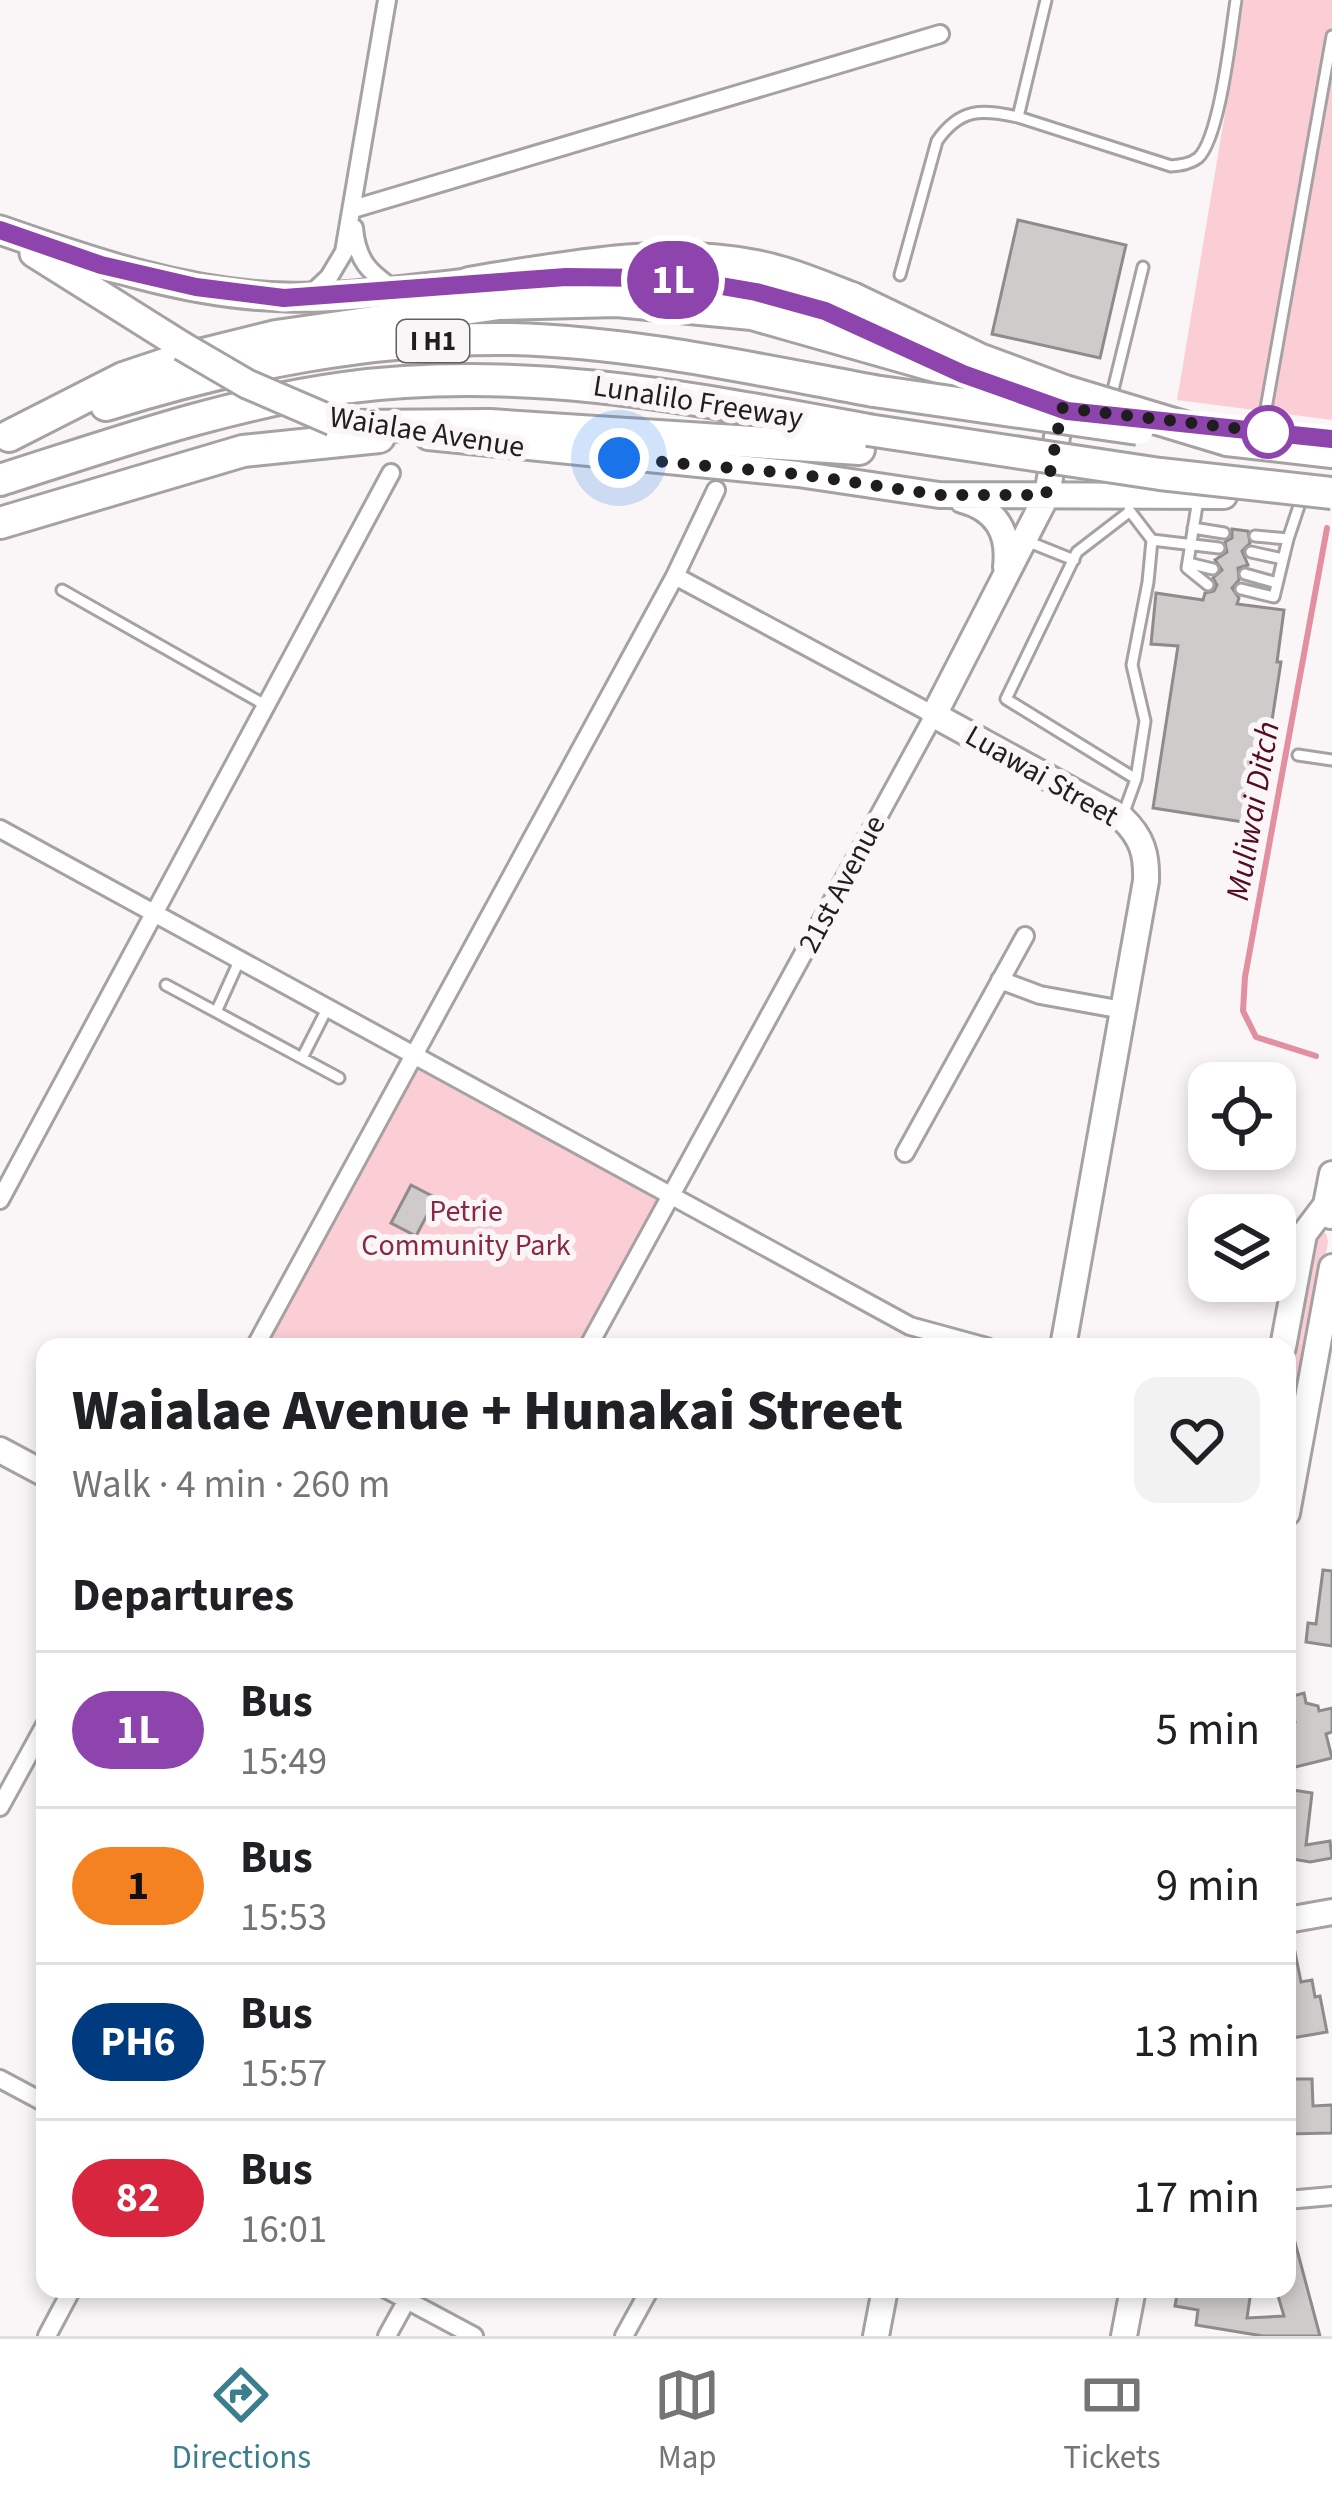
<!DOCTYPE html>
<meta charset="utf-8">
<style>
body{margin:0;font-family:"Source Sans 3",sans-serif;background:#f2f2f2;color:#202124;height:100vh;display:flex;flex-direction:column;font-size:45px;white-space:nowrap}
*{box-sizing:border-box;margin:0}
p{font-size:39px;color:#757577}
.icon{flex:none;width:66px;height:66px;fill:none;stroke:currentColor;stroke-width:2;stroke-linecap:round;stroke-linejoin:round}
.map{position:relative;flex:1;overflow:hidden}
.sheet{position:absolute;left:36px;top:1338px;width:1260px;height:960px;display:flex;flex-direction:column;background:#fff;border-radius:24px;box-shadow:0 6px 18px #0003}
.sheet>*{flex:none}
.badge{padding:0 24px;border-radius:39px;font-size:42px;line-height:78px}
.fabs{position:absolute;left:1188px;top:1062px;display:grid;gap:24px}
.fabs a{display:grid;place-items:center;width:108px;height:108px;border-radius:24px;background:#fff;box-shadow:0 6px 18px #0003;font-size:60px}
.you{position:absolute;width:60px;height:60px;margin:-30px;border:9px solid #fff;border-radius:50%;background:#1a73e8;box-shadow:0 0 0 18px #1a73e833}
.map>.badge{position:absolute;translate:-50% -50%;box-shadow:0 0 0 6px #fff}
h2{padding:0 36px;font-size:45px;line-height:108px}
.round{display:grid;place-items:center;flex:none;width:126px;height:126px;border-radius:24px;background:#f2f2f2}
.summary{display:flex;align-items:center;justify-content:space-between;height:204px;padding:0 36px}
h1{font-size:57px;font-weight:800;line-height:90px}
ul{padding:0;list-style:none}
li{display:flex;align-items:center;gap:36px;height:156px;padding:0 36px;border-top:3px solid #e0e0e0}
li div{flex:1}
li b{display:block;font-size:45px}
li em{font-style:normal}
li .badge{min-width:132px;font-weight:700;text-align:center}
.tab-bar{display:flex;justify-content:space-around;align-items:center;height:168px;border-top:3px solid #e0e0e0;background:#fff;font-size:33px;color:#757577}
.tab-bar a{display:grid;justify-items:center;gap:6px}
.tab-bar .on{color:#3b7e8e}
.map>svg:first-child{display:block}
.green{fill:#fbced6}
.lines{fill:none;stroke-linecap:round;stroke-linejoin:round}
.stream{stroke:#e28fa0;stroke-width:6}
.building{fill:#d0cbcb;stroke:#8f8a8b;stroke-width:3}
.lane-casing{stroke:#a6a1a2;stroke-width:15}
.street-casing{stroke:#a6a1a2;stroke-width:22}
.secondary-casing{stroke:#a6a1a2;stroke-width:30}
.primary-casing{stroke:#a6a1a2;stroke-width:33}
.highway-casing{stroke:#a6a1a2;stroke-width:36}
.lane{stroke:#fff;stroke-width:9}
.street{stroke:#fff;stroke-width:16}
.secondary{stroke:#fff;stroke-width:24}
.primary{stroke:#fff;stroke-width:27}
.highway{stroke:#fff;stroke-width:30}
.primary-bridge-casing{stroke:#a6a1a2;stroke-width:33;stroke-linecap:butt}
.highway-bridge-casing{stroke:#a6a1a2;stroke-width:36;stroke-linecap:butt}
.primary-bridge{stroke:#fff;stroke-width:27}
.highway-bridge{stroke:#fff;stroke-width:30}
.line-casing{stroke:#fff;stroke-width:27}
.line{stroke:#8e44ad;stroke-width:18}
.walk{stroke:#1f1d1d;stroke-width:12;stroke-dasharray:0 21.6}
.stop-dot{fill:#fff;stroke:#8e44ad;stroke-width:6}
.labels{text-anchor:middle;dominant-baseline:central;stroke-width:12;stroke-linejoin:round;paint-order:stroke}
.shield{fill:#faf5f6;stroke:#615e5e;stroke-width:3}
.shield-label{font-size:27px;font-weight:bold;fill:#1f1d1d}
.street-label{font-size:30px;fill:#1f1d1d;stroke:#faf5f6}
.park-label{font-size:30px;fill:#892845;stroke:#faf5f6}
.water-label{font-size:33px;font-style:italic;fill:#540924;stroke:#faf5f6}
</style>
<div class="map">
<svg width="1332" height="2336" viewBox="0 0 1332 2336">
<rect width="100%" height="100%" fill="#faf5f6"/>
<path class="green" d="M 1244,0 L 1332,0 L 1332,420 L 1177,400 Z
M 417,1066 L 660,1201 L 578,1347 L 266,1347 Z
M 1321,1233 L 1326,1233 L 1328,1242 L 1287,1469 L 1287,1393 L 1315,1240 Z"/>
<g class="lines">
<path class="stream" d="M 1316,1056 L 1256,1037 L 1243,1011 L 1245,977 L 1327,528"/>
</g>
<path class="building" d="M 1018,220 L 1126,245 L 1100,358 L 992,334 Z
M 1232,529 L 1248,531 L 1250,543 L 1242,551 L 1248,565 L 1238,568 L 1239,580 L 1232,588 L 1239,598 L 1237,604 L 1284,610 L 1277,662 L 1281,662 L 1256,824 L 1153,808 L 1178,646 L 1151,644 L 1156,593 L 1203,600 L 1205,593 L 1214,591 L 1217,585 L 1213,578 L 1222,570 L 1215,560 L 1227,552 L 1225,542 L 1232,538 Z
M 411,1185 L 436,1198 L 416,1236 L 391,1223 Z
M 1323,1570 L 1332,1571 L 1332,1646 L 1306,1642 L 1308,1623 L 1316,1624 Z
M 1304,1693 L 1306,1703 L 1318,1706 L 1319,1711 L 1332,1708 L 1332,1732 L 1326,1734 L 1332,1758 L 1287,1769 L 1287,1724 L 1295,1722 L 1289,1697 Z
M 1287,1789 L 1312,1793 L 1306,1845 L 1330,1841 L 1332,1858 L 1310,1862 L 1287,1858 Z
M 1294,1947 L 1301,1982 L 1312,1980 L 1315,1997 L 1320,1996 L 1327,2032 L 1292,2038 L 1287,2012 L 1287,1948 Z
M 1287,2079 L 1312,2079 L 1313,2106 L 1332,2105 L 1332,2133 L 1287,2134 Z
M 1287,2231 L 1292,2231 L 1320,2336 L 1263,2336 L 1196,2325 L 1198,2310 L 1175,2306 L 1178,2289 L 1236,2289 L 1251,2291 L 1247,2318 L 1284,2316 L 1276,2289 L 1287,2289 Z"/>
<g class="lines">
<g class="lane-casing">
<path id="lane" d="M 1018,117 L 1046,0
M 900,275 L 937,141 C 960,108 981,109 1018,117 L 1171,166 C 1181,165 1190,164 1198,158 C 1220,138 1231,32 1236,0
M 1111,398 L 1143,267
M 1262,431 L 1332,36
M 1198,499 L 1187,568 L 1208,585
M 1129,512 L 1077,552 L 1006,699 L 1136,779
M 1193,528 L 1224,533
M 1288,539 L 1300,503
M 1152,540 L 1219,548
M 1029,542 L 1074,560
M 1251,552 L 1283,559
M 1188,563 L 1213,569
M 1245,574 L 1277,583
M 1241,589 L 1274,597 L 1288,539 L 1255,536
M 62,590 L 265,705
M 1298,755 L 1332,760
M 1123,815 L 1136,779 L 1145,721 L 1132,665 L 1148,582 L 1152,540 L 1129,510
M 166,985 L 339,1078
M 216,1012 L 240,959
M 302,1058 L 328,1007"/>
</g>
<g class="street-casing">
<path id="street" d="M 353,209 L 940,34
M 354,228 C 357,261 369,272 395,290
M 310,295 L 329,277 L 344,252 L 387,0
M 0,829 L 910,1326 L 987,1347
M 1000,980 L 1040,995 L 1123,1010
M 905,1153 L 1025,936
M 0,1200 L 391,473
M 255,1347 L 675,576 L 716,490
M 588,1347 L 934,715 L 675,576
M 0,1807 L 45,1725
M 0,2079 L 45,2103
M 1287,2200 L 1332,2196
M 386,2289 L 474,2336
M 47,2336 L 72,2289
M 387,2336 L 413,2289
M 624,2336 L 650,2289"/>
</g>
<g class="secondary-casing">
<path id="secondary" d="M 585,277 C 703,273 799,298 905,347
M 948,367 L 1062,408
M 1062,408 L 1047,495 L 934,715 L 1122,818 C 1142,837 1147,854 1146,881 L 1063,1347
M 428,437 L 798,474 L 939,495 L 1224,496
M 962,500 C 996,509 1010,532 1006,567
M 1330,1216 L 1326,1205 L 1332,1174
M 1283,1347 L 1304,1234 L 1326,1205
M 0,1450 L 45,1474
M 1287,1513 L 1332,1267
M 1287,1920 L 1332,1912
M 876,2336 L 885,2289
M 1124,2336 L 1133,2289"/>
</g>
<g class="primary-casing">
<path id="primary" d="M 0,230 C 92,262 187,295 286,297 C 346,299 409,289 469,283
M 34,253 L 182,346"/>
</g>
<g class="highway-casing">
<path id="highway" d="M 469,283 C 562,268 662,247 755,266 C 788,272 820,286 852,298
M 106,405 C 239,364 371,337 511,339 C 633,342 754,369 874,391
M 354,426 L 490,425 L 859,449
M 9,436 L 123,378 L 171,362 L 276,336 L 499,304 L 617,301 L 752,314 L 963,374
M 1227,440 L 1332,452
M 0,480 C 113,444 226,404 343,388 C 521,364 694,398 868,430
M 0,523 L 243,451 L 379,437"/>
</g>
<use href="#lane" class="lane"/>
<use href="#street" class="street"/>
<use href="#secondary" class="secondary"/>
<use href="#primary" class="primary"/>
<use href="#highway" class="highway"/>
<g class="primary-bridge-casing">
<path id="primary-bridge" d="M 182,346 L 247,384 L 333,421"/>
</g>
<g class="highway-bridge-casing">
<path id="highway-bridge" d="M 852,298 L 979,359 L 1065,391 L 1227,440
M 874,391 L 1138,429
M 868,430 L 1160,474 L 1332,493"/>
</g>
<use href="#primary-bridge" class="primary-bridge"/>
<use href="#highway-bridge" class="highway-bridge"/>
</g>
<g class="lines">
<g class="line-casing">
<path id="line" d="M 0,230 L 101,265 L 196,287 L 284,298 L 566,277 L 648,278 L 704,283 L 756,292 L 825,311 L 963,374 L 1067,411 L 1332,439"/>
</g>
<use href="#line" class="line"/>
<path class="walk" d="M 619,458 L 798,474 L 939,495 L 1046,495 L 1062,408 L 1268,432"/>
</g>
<circle class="stop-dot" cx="1268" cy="432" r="24"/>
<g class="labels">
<rect class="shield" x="397" y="320" width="72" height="42" rx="9"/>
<g class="shield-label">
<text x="433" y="341">I H1</text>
</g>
<g class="street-label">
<text transform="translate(698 402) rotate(9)">Lunalilo Freeway</text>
<text transform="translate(427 432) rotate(9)">Waialae Avenue</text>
<text transform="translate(1042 776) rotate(30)">Luawai Street</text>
<text transform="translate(842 884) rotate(-62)">21st Avenue</text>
</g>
<g class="park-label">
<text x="466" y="1211">Petrie<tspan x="466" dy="34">Community Park</tspan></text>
</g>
<g class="water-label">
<text transform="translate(1253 811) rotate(-80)">Muliwai Ditch</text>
</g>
</g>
</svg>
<div class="fabs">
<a><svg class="icon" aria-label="locate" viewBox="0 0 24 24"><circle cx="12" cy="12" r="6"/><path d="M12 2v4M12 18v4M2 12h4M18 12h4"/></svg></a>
<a><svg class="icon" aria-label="layers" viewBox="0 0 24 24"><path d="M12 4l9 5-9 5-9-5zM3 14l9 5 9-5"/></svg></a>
</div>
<div class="you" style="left:619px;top:458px"></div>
<b class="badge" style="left:673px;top:280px;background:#8e44ad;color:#fff">1L</b>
<section class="sheet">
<div class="summary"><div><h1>Waialae Avenue + Hunakai Street</h1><p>Walk · 4 min · 260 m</p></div><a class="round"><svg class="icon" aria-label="heart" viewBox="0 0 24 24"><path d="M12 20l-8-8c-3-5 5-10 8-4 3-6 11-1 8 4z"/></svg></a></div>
<h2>Departures</h2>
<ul>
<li><span class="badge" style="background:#8e44ad;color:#fff">1L</span><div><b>Bus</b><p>15:49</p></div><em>5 min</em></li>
<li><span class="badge" style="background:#f58220;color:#111">1</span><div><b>Bus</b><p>15:53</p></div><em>9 min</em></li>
<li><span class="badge" style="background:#003b80;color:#fff">PH6</span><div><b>Bus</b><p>15:57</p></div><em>13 min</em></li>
<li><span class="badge" style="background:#d7263d;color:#fff">82</span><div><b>Bus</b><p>16:01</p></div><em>17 min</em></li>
</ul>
</section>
</div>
<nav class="tab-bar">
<a class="on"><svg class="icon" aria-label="directions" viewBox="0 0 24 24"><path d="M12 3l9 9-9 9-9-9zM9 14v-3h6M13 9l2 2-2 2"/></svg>Directions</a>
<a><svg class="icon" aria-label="map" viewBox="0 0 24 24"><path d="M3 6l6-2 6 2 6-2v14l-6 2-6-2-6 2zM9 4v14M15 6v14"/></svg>Map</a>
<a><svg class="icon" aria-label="tickets" viewBox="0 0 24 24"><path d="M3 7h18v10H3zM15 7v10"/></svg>Tickets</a>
</nav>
